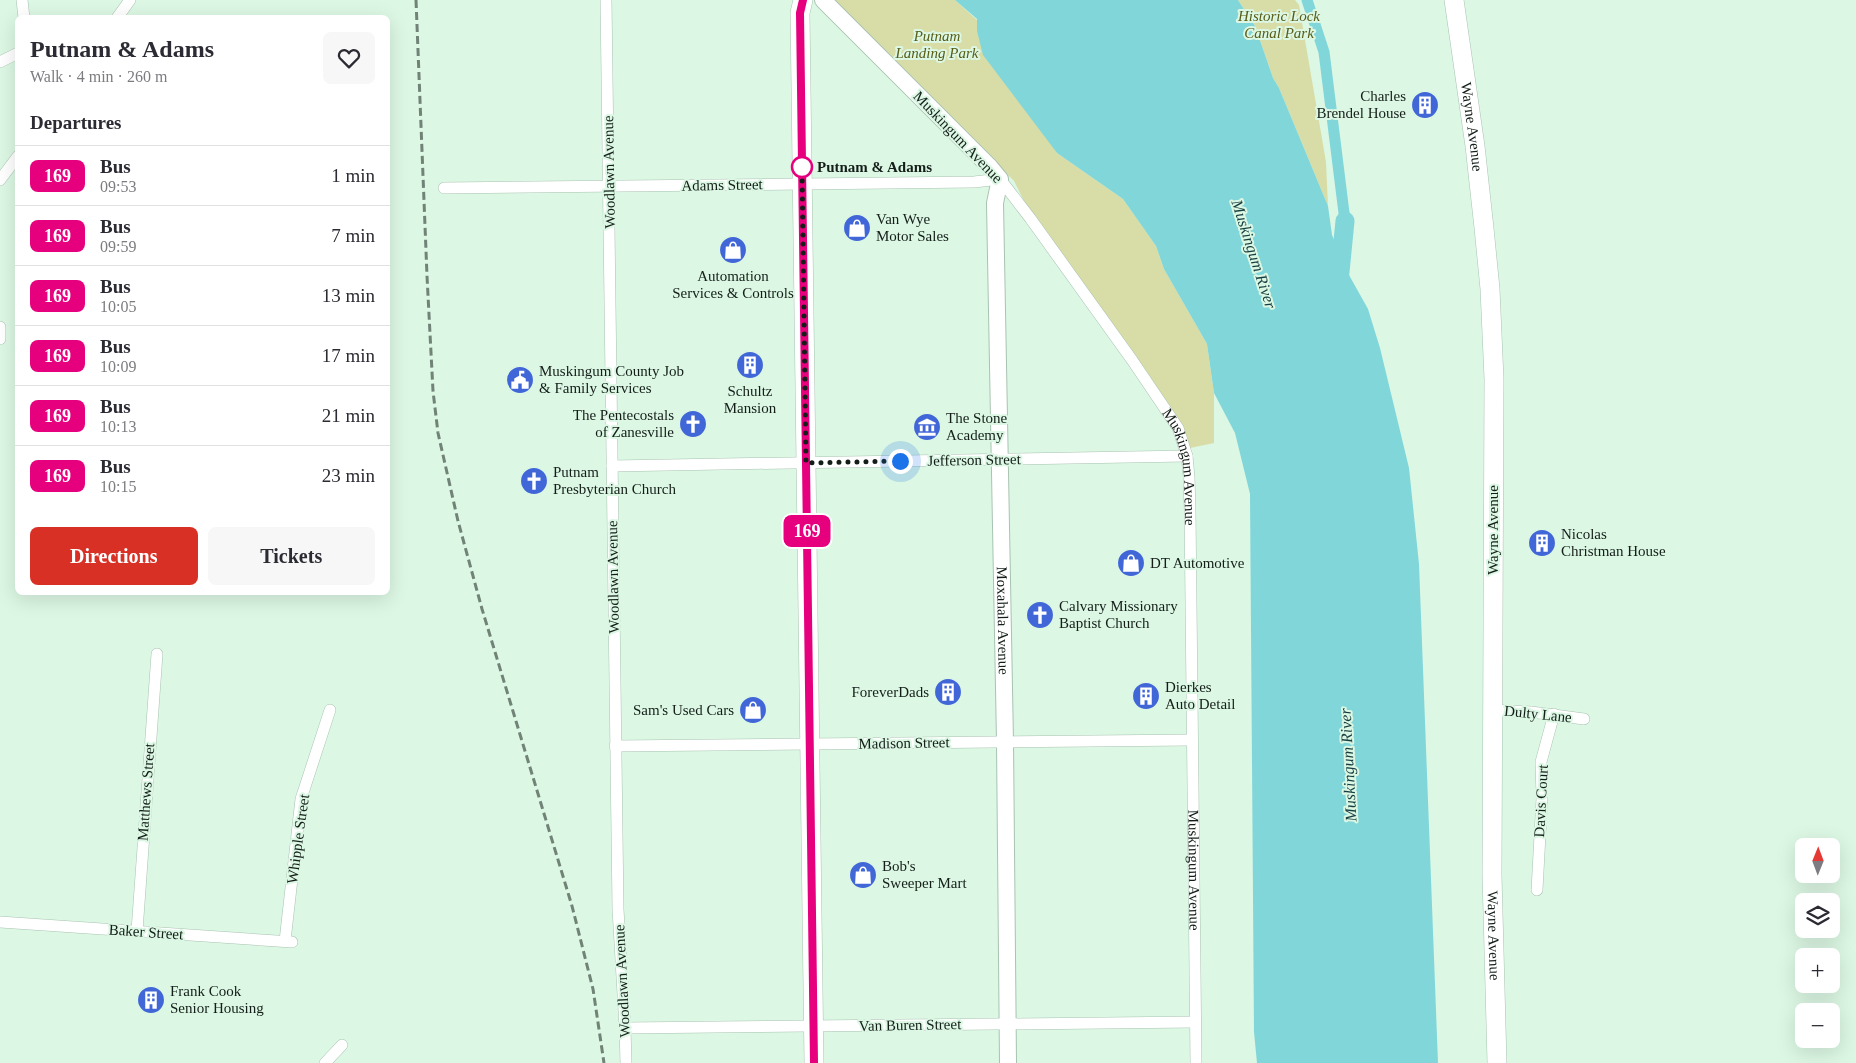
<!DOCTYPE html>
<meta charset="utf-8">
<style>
body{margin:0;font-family:Georgia,serif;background:#f7f7f7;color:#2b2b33;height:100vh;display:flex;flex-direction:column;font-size:19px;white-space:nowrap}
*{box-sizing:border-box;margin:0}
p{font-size:16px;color:#7c7c81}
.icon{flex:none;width:28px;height:28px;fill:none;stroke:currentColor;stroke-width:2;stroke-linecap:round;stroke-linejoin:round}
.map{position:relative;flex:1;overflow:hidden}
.sheet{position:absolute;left:15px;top:15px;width:375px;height:580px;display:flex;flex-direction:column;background:#fff;border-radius:8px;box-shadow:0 5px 20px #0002}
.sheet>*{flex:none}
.badge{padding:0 10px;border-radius:8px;font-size:18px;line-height:32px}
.needle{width:32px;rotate:1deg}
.fabs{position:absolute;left:1795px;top:838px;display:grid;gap:10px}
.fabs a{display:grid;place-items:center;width:45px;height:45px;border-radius:8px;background:#fff;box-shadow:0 5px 20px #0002;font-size:25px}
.you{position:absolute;width:25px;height:25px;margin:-12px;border:4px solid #fff;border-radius:50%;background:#1a73e8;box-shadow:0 0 0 8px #1a73e833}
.map>.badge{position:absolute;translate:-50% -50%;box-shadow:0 0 0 2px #fff}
h2{padding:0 15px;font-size:19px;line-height:45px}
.round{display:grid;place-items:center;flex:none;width:52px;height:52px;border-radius:8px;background:#f7f7f7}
.summary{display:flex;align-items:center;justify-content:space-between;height:85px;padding:0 15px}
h1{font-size:24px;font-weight:600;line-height:38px}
.cta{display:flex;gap:10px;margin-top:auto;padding:10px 15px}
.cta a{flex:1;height:58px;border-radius:8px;background:#d93025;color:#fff;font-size:20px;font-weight:600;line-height:58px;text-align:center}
.cta a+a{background:#f7f7f7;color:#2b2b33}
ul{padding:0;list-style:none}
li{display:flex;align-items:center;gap:15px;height:60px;padding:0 15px;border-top:1px solid #e1e1e2}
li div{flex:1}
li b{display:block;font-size:19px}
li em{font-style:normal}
li .badge{min-width:55px;font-weight:700;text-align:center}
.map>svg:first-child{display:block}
.green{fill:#d8dda7}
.water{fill:#81d6da}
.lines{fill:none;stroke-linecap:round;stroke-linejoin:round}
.canal{stroke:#81d6da;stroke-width:11}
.river{stroke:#81d6da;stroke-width:19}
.street-casing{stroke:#a9c3b1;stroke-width:12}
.secondary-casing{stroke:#a9c3b1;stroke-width:18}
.primary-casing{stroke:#a9c3b1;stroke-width:20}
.street{stroke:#fff;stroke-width:11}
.secondary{stroke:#fff;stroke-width:16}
.primary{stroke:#fff;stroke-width:19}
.rail{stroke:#718377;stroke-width:3;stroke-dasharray:8 4;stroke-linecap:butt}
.line-casing{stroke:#fff;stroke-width:11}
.line{stroke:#e6007e;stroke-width:8}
.walk{stroke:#141e18;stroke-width:5;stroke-dasharray:0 9}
.stop-dot{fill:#fff;stroke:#e6007e;stroke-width:2.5}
.labels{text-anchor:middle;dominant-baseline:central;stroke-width:4;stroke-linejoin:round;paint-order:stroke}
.park-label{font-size:15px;font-style:italic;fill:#585c16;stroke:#dcf7e4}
.poi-label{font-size:15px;fill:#141e18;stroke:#dcf7e4;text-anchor:start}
.street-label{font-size:15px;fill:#141e18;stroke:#dcf7e4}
.stop-label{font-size:15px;font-weight:bold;fill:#141e18;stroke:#dcf7e4;text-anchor:start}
.water-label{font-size:16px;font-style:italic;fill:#163e40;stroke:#dcf7e4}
</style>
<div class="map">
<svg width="1856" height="1063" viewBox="0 0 1856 1063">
<rect width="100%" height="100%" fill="#dcf7e4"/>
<path class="green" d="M 834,0 L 955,0 L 977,20 L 977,31 L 1057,153 L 1123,199 L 1156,246 L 1164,269 L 1207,344 L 1214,393 L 1214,443 L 1190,448 L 1090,294 L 1025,203 L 1014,181 Z
M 1238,0 L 1295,0 L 1299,5 L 1326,162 L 1328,206 L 1279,88 L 1273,78 L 1255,26 Z"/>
<path class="water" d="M 955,0 L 1238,0 L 1255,26 L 1273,78 L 1279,88 L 1328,206 L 1332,235 L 1349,275 L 1368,309 L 1380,348 L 1409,468 L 1419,564 L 1438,1063 L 1257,1063 L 1254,1032 L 1250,494 L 1235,433 L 1214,393 L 1207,344 L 1164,269 L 1156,246 L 1123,199 L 1057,153 L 983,55 L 977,31 L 977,19 Z"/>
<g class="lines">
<path class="canal" d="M 1307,0 L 1324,52 L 1345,221"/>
<path class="river" d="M 1339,282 L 1345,221"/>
<g class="street-casing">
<g id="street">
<path d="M 22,0 L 24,18"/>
<path d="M 606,0 L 618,909 L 625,1028 L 626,1063"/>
<path d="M 117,18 L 130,0"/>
<path d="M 0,62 L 18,53"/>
<path d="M 0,180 L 18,156"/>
<path id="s1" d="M 444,188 L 974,182 L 1000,179 L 1030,218 L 1132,360 L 1178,428 L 1187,456 L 1189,477 L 1190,511 L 1196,1063"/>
<path d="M 0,327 L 0,339"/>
<path d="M 612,466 L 1187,456"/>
<path d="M 1493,710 L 1531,712 L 1584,719"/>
<path d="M 615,746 L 1192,740"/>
<path d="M 1537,890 L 1542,798 L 1541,762 L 1554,714"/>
<path d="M 0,922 L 292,942"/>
<path d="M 137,931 L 157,654"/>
<path d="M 285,941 L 301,799 L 330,710"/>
<path d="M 625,1028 L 1195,1022"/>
<path d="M 325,1063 L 342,1045"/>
</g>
</g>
<g class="secondary-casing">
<g id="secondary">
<path id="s2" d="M 823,0 L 990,167 L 1000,179 L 995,203 L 1005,742 L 1008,1063"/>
</g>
</g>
<g class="primary-casing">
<g id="primary">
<path d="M 803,0 L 800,13 L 814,1063"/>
<path id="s3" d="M 1454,0 L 1475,146 L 1484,228 L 1490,289 L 1494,379 L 1492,875 L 1497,1063"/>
</g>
</g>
<use href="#street" class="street"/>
<use href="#secondary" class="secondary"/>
<use href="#primary" class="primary"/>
<path class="rail" d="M 416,0 L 427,276 L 433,391 L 438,433 L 458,521 L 482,609 L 572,906 L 593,989 L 604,1063"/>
</g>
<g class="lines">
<g class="line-casing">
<path id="line" d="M 803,0 L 800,13 L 814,1063"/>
</g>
<use href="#line" class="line"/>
<path class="walk" d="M 802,167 L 802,165 L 806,463 L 900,461"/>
</g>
<defs>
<g id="building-disc" transform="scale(1.4375)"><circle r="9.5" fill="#4066d7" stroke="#dcf7e4"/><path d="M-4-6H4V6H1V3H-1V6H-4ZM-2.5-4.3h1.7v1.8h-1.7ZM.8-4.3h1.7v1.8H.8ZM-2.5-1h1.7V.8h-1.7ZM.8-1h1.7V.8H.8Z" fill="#fff"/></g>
<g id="shop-disc" transform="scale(1.4375)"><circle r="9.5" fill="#4066d7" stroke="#dcf7e4"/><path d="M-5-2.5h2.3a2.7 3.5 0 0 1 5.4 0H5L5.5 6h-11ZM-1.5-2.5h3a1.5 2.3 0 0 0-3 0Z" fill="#fff"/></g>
<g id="civic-disc" transform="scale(1.4375)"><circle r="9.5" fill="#4066d7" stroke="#dcf7e4"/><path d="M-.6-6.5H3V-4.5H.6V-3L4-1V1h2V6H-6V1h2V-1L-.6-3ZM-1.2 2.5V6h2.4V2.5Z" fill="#fff"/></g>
<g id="church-disc" transform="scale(1.4375)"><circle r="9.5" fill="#4066d7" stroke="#dcf7e4"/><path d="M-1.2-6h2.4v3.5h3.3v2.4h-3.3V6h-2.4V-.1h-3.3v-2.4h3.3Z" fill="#fff"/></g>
<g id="museum-disc" transform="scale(1.4375)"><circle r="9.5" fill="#4066d7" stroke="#dcf7e4"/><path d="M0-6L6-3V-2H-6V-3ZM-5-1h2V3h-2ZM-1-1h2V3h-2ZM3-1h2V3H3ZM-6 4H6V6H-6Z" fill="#fff"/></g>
</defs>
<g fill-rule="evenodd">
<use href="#building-disc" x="1425" y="105"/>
<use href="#shop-disc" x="857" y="228"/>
<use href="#shop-disc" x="733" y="250"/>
<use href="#building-disc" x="750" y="365"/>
<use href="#civic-disc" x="520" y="380"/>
<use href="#church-disc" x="693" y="424"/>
<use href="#museum-disc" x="927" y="427"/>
<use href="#church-disc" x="534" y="481"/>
<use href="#building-disc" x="1542" y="543"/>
<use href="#shop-disc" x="1131" y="563"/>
<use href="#church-disc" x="1040" y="615"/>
<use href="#building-disc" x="948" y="692"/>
<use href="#building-disc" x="1146" y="696"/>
<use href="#shop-disc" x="753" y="710"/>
<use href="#shop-disc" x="863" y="875"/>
<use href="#building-disc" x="151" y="1000"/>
</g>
<circle class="stop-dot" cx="802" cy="167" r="10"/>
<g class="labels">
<g class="park-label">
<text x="1279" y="16">Historic Lock<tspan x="1279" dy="17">Canal Park</tspan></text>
<text x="937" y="36">Putnam<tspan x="937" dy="17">Landing Park</tspan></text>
</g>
<g class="poi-label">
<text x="1406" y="96" text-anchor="end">Charles<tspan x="1406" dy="17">Brendel House</tspan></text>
<text x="876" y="219">Van Wye<tspan x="876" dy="17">Motor Sales</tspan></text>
<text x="733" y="276" text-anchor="middle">Automation<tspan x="733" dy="17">Services &amp; Controls</tspan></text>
<text x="539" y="371">Muskingum County Job<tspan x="539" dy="17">&amp; Family Services</tspan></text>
<text x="750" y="391" text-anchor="middle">Schultz<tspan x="750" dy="17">Mansion</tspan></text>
<text x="674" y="415" text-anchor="end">The Pentecostals<tspan x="674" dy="17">of Zanesville</tspan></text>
<text x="946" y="418">The Stone<tspan x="946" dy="17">Academy</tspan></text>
<text x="553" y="472">Putnam<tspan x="553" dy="17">Presbyterian Church</tspan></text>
<text x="1561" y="534">Nicolas<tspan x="1561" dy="17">Christman House</tspan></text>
<text x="1150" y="563">DT Automotive</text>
<text x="1059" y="606">Calvary Missionary<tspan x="1059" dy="17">Baptist Church</tspan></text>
<text x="1165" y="687">Dierkes<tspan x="1165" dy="17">Auto Detail</tspan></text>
<text x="929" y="692" text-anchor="end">ForeverDads</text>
<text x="734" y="710" text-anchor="end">Sam's Used Cars</text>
<text x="882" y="866">Bob's<tspan x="882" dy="17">Sweeper Mart</tspan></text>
<text x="170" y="991">Frank Cook<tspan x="170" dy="17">Senior Housing</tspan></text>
</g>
<g class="street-label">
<text stroke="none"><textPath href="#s3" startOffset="128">Wayne Avenue</textPath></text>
<text transform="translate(958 137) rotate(46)">Muskingum Avenue</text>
<text transform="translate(609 172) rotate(-91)">Woodlawn Avenue</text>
<text transform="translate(722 185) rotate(-1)">Adams Street</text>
<text transform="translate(974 460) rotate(-1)">Jefferson Street</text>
<text stroke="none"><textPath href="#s1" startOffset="901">Muskingum Avenue</textPath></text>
<text transform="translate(1493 530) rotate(-90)">Wayne Avenue</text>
<text transform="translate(613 577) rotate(-91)">Woodlawn Avenue</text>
<text stroke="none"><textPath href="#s2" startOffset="694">Moxahala Avenue</textPath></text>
<text transform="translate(1538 714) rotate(6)">Dulty Lane</text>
<text transform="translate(904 743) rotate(-1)">Madison Street</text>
<text transform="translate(146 792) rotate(-86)">Matthews Street</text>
<text transform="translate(1541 801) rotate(-87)">Davis Court</text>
<text transform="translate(298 839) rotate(-82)">Whipple Street</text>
<text stroke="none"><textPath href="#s1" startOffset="1306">Muskingum Avenue</textPath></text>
<text transform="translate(146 932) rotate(4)">Baker Street</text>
<text stroke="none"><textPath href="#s3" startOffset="938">Wayne Avenue</textPath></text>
<text transform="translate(622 981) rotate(-93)">Woodlawn Avenue</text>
<text transform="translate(910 1025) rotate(-1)">Van Buren Street</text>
</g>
<g class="stop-label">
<text x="817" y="167">Putnam &amp; Adams</text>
</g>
<g class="water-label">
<text transform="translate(1254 254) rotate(72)">Muskingum River</text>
<text transform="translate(1348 765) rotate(-93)">Muskingum River</text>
</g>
</g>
</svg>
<div class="fabs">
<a><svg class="needle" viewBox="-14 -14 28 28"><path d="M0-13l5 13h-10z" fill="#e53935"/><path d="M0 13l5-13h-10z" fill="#7c7c81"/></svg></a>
<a><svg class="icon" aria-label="layers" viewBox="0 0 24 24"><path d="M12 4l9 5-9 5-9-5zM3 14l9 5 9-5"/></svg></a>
<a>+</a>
<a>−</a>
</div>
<div class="you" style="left:900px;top:461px"></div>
<b class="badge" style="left:807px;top:531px;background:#e6007e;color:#fff">169</b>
<section class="sheet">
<div class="summary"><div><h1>Putnam &amp; Adams</h1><p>Walk · 4 min · 260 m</p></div><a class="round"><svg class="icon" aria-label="heart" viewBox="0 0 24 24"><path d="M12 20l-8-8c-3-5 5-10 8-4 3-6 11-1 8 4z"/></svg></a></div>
<h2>Departures</h2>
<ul>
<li><span class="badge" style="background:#e6007e;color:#fff">169</span><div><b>Bus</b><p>09:53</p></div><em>1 min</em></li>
<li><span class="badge" style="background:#e6007e;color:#fff">169</span><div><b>Bus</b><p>09:59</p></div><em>7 min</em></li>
<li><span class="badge" style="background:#e6007e;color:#fff">169</span><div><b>Bus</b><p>10:05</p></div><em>13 min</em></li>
<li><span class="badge" style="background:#e6007e;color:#fff">169</span><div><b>Bus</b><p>10:09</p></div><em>17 min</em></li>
<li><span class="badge" style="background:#e6007e;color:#fff">169</span><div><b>Bus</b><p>10:13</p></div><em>21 min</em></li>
<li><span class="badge" style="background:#e6007e;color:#fff">169</span><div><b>Bus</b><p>10:15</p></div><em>23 min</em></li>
</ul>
<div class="cta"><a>Directions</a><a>Tickets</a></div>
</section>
</div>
